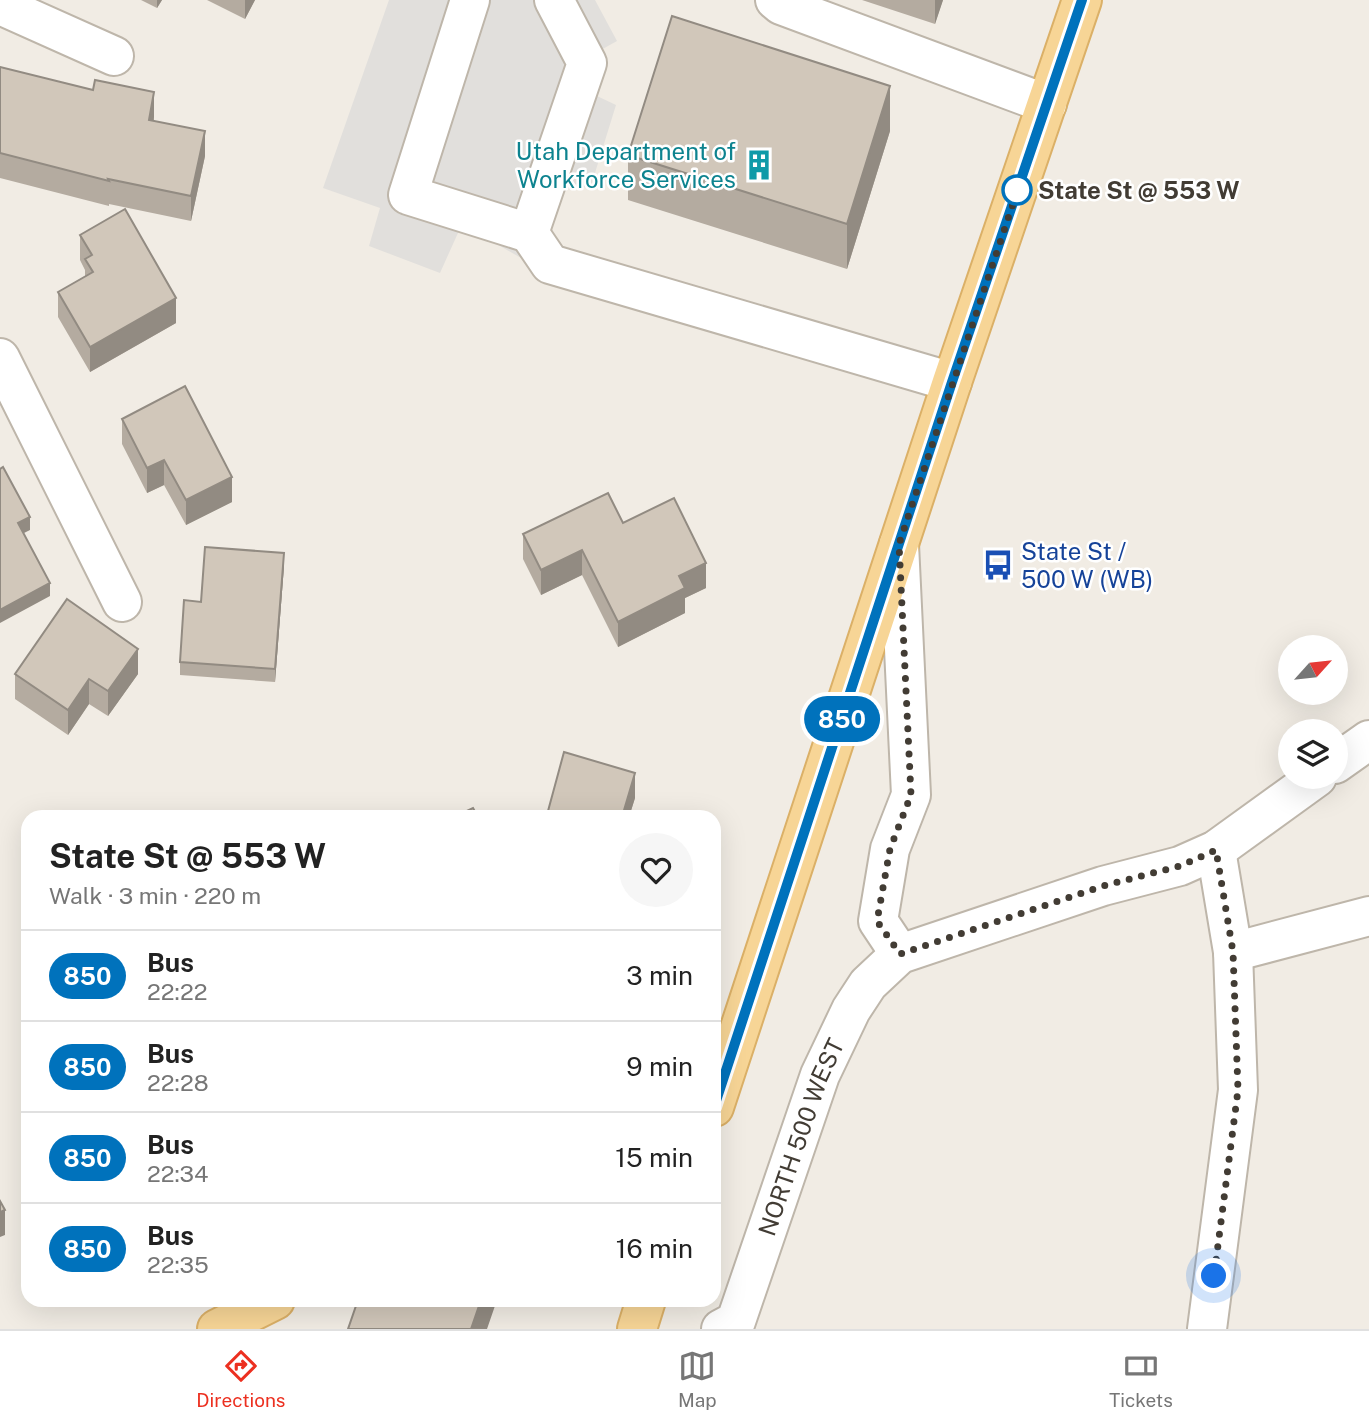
<!DOCTYPE html>
<meta charset="utf-8">
<style>
body{margin:0;font-family:"Public Sans",sans-serif;background:#f6f6f6;color:#222;height:100vh;display:flex;flex-direction:column;font-size:26px;white-space:nowrap}
*{box-sizing:border-box;margin:0}
p{font-size:23px;color:#767676}
.icon{flex:none;width:38px;height:38px;fill:none;stroke:currentColor;stroke-width:2;stroke-linecap:round;stroke-linejoin:round}
.map{position:relative;flex:1;overflow:hidden}
.side{position:absolute;left:21px;top:810px;width:700px;height:497px;display:flex;flex-direction:column;background:#fff;border-radius:21px;box-shadow:0 7px 28px #0002}
.side>*{flex:none}
.badge{padding:0 14px;border-radius:23px;font-size:24px;line-height:46px}
.needle{width:46px;rotate:63deg}
.fabs{position:absolute;left:1278px;top:635px;display:grid;gap:14px}
.fabs a{display:grid;place-items:center;width:70px;height:70px;border-radius:50%;background:#fff;box-shadow:0 7px 28px #0002;font-size:35px}
.you{position:absolute;width:35px;height:35px;margin:-18px;border:5px solid #fff;border-radius:50%;background:#1a73e8;box-shadow:0 0 0 10px #1a73e833}
.map>.badge{position:absolute;translate:-50% -50%;box-shadow:0 0 0 4px #fff}
.round{display:grid;place-items:center;flex:none;width:74px;height:74px;border-radius:37px;background:#f6f6f6}
.overview{display:flex;align-items:center;justify-content:space-between;height:119px;padding:0 28px}
h1{font-size:33px;font-weight:700;line-height:52px}
ul{padding:0;list-style:none}
li{display:flex;align-items:center;gap:21px;height:91px;padding:0 28px;border-top:2px solid #e0e0e0}
li div{flex:1}
li b{display:block;font-size:26px}
li em{font-style:normal}
li .badge{min-width:77px;font-weight:700;text-align:center}
.tab-bar{display:flex;justify-content:space-around;align-items:center;height:98px;border-top:2px solid #e0e0e0;background:#fff;font-size:19px;color:#767676}
.tab-bar a{display:grid;justify-items:center;gap:4px}
.tab-bar .active{color:#ec3020}
.map>svg:first-child{display:block}
.parking{fill:#e1dfdc}
.lines{fill:none;stroke-linecap:round;stroke-linejoin:round}
.minor-casing{stroke:#beb6aa;stroke-width:42}
.major-casing{stroke:#dbb067;stroke-width:42}
.minor{stroke:#fff;stroke-width:38}
.major{stroke:#f7d596;stroke-width:38}
.wall{fill:#b4aba0}
.shaded-wall{fill:#928b82}
.building{fill:#d1c7ba;stroke:#928b82;stroke-width:2}
.line-casing{stroke:#fff;stroke-width:16}
.line{stroke:#0072bc;stroke-width:10}
.walk{stroke:#423c34;stroke-width:7;stroke-dasharray:0 12.6}
.stop-dot{fill:#fff;stroke:#0072bc;stroke-width:3.5}
.labels{text-anchor:middle;dominant-baseline:central;stroke-width:5;stroke-linejoin:round;paint-order:stroke}
.culture-label{font-size:24px;fill:#0d838f;stroke:#fff;text-anchor:end}
.stop-label{font-size:24px;font-weight:bold;fill:#423c34;stroke:#fff;text-anchor:start}
.transit-label{font-size:24px;fill:#164399;stroke:#fff;text-anchor:start}
.street-label{font-size:24px;fill:#423c34;stroke:#fff}
</style>
<div class="map">
<svg width="1369" height="1329" viewBox="0 0 1369 1329">
<rect width="100%" height="100%" fill="#f1ece4"/>
<path class="parking" d="M 389,0 L 595,0 L 617,41 L 581,61 L 580,88 L 616,105 L 590,189 L 551,176 L 521,258 L 462,224 L 440,273 L 369,246 L 380,208 L 323,188 Z"/>
<g class="lines">
<g class="minor-casing">
<g id="minor">
<path d="M 470,0 L 408,195 L 529,233 L 550,264 L 952,382"/>
<path d="M 775,0 L 781,5 L 1047,104"/>
<path d="M 0,5 L 114,56"/>
<path d="M 529,233 L 587,63 L 554,0"/>
<path d="M 0,358 L 122,602"/>
<path d="M 899,544 L 911,795 L 890,849 L 878,921 L 900,954"/>
<path d="M 1335,764 L 1369,740"/>
<path d="M 1233,952 L 1369,916"/>
<path id="s1" d="M 721,1329 L 736,1321 L 820,1075 L 851,1010 L 868,984 L 900,954 L 1103,886 L 1180,866 L 1216,850 L 1317,777"/>
<path d="M 1207,1329 L 1238,1090 L 1233,952 L 1216,850"/>
</g>
</g>
<g class="major-casing">
<path id="major" d="M 714,1107 L 952,382 L 1082,0
M 217,1329 L 275,1300
M 637,1329 L 646,1300"/>
</g>
<use href="#minor" class="minor"/>
<use href="#major" class="major"/>
</g>
<path class="wall" d="M 141,0 L 162,0 L 157,8 Z
M 207,0 L 255,0 L 245,19 Z
M 862,0 L 943,0 L 935,24 Z
M 0,67 L 154,117 L 154,121 L 205,156 L 191,221 L 109,204 L 109,206 L 0,178 Z
M 890,131 L 847,269 L 628,200 L 628,155 Z
M 80,235 L 176,323 L 90,372 L 58,317 L 58,292 L 85,276 L 85,270 L 80,260 Z
M 122,419 L 232,502 L 186,525 L 164,485 L 147,493 L 122,444 Z
M 623,523 L 706,588 L 685,598 L 685,613 L 618,647 L 582,575 L 541,595 L 523,559 L 523,534 Z
M 284,566 L 275,682 L 180,675 L 180,662 L 201,602 Z
M 15,674 L 138,674 L 108,716 L 89,704 L 68,735 L 15,699 Z
M 635,798 L 629,817 L 548,817 L 548,811 Z"/>
<path class="shaded-wall" d="M 157,0 L 162,0 L 157,8 Z
M 245,0 L 255,0 L 245,19 Z
M 935,0 L 943,0 L 935,24 Z
M 890,86 L 890,131 L 847,269 L 847,224 Z
M 154,92 L 154,117 L 149,145 L 149,120 Z
M 205,131 L 205,156 L 191,221 L 191,196 Z
M 176,298 L 176,323 L 90,372 L 90,347 Z
M 164,460 L 164,485 L 147,493 L 147,468 Z
M 232,477 L 232,502 L 186,525 L 186,500 Z
M 30,517 L 30,530 L 18,536 L 18,523 Z
M 582,550 L 582,575 L 541,595 L 541,570 Z
M 284,553 L 284,566 L 275,682 L 275,669 Z
M 706,563 L 706,588 L 685,598 L 685,613 L 618,647 L 618,622 L 679,576 Z
M 50,583 L 50,596 L 0,623 L 0,610 Z
M 138,649 L 138,674 L 108,716 L 108,691 Z
M 89,679 L 89,704 L 68,735 L 68,710 Z
M 635,773 L 635,798 L 629,817 L 622,817 Z
M 5,1210 L 5,1235 L 0,1237 L 0,1212 Z
M 481,1300 L 497,1300 L 487,1329 L 471,1329 Z"/>
<path class="building" d="M 672,16 L 890,86 L 847,224 L 628,155 Z
M 0,67 L 93,90 L 95,80 L 154,92 L 149,120 L 205,131 L 191,196 L 108,179 L 109,181 L 0,153 Z
M 125,209 L 176,298 L 90,347 L 58,292 L 93,272 L 85,259 L 92,255 L 80,235 Z
M 185,386 L 232,477 L 186,500 L 164,460 L 147,468 L 122,419 Z
M 3,467 L 30,517 L 18,523 L 50,583 L 0,610 L 0,469 Z
M 608,493 L 623,523 L 674,498 L 706,563 L 679,576 L 685,588 L 618,622 L 582,550 L 541,570 L 523,534 Z
M 205,547 L 284,553 L 275,669 L 180,662 L 184,600 L 201,602 Z
M 67,599 L 138,649 L 108,691 L 89,679 L 68,710 L 15,674 Z
M 564,752 L 635,773 L 622,817 L 567,817 L 548,811 Z
M 473,808 L 478,817 L 454,817 Z
M 0,1201 L 5,1210 L 0,1212 Z
M 358,1300 L 481,1300 L 471,1329 L 348,1329 Z"/>
<g class="lines">
<g class="line-casing">
<path id="line" d="M 714,1107 L 952,382 L 1082,0"/>
</g>
<use href="#line" class="line"/>
<path class="walk" d="M 1017,190 L 1021,180 L 899,544 L 911,795 L 890,849 L 877,921 L 900,954 L 1103,886 L 1180,866 L 1216,850 L 1233,952 L 1238,1090 L 1214,1276"/>
</g>
<defs>
<g id="building-bare" transform="scale(2.415)"><path d="M-4-6H4V6H1V3H-1V6H-4ZM-2.5-4.3h1.7v1.8h-1.7ZM.8-4.3h1.7v1.8H.8ZM-2.5-1h1.7V.8h-1.7ZM.8-1h1.7V.8H.8Z" fill="#0f9aa8" stroke="#fff" stroke-width="2.5" paint-order="stroke"/></g>
<g id="bus-bare" transform="scale(2.415)"><path d="M-5-6H5V4H4V6H2V4H-2V6H-4V4H-5ZM-3.5-4V0h7V-4ZM-3.5 1.2v1.5H-2V1.2ZM2 1.2v1.5H3.5V1.2Z" fill="#1a4fb4" stroke="#fff" stroke-width="2.5" paint-order="stroke"/></g>
</defs>
<g fill-rule="evenodd">
<use href="#building-bare" x="759" y="165"/>
<use href="#bus-bare" x="998" y="565"/>
</g>
<circle class="stop-dot" cx="1017" cy="190" r="14"/>
<g class="labels">
<g class="culture-label">
<text x="736" y="151">Utah Department of<tspan x="736" dy="28">Workforce Services</tspan></text>
</g>
<g class="stop-label">
<text x="1038" y="190">State St @ 553 W</text>
</g>
<g class="transit-label">
<text x="1021" y="551">State St /<tspan x="1021" dy="28">500 W (WB)</tspan></text>
</g>
<g class="street-label">
<text stroke="none"><textPath href="#s1" startOffset="212">NORTH 500 WEST</textPath></text>
</g>
</g>
</svg>
<div class="fabs">
<a><svg class="needle" viewBox="-14 -14 28 28"><path d="M0-13l5 13h-10z" fill="#e53935"/><path d="M0 13l5-13h-10z" fill="#767676"/></svg></a>
<a><svg class="icon" aria-label="layers" viewBox="0 0 24 24"><path d="M12 4l9 5-9 5-9-5zM3 14l9 5 9-5"/></svg></a>
</div>
<div class="you" style="left:1214px;top:1276px"></div>
<b class="badge" style="left:842px;top:719px;background:#0072bc;color:#fff">850</b>
<section class="side">
<div class="overview"><div><h1>State St @ 553 W</h1><p>Walk · 3 min · 220 m</p></div><a class="round"><svg class="icon" aria-label="heart" viewBox="0 0 24 24"><path d="M12 20l-8-8c-3-5 5-10 8-4 3-6 11-1 8 4z"/></svg></a></div>
<ul>
<li><span class="badge" style="background:#0072bc;color:#fff">850</span><div><b>Bus</b><p>22:22</p></div><em>3 min</em></li>
<li><span class="badge" style="background:#0072bc;color:#fff">850</span><div><b>Bus</b><p>22:28</p></div><em>9 min</em></li>
<li><span class="badge" style="background:#0072bc;color:#fff">850</span><div><b>Bus</b><p>22:34</p></div><em>15 min</em></li>
<li><span class="badge" style="background:#0072bc;color:#fff">850</span><div><b>Bus</b><p>22:35</p></div><em>16 min</em></li>
</ul>
</section>
</div>
<nav class="tab-bar">
<a class="active"><svg class="icon" aria-label="directions" viewBox="0 0 24 24"><path d="M12 3l9 9-9 9-9-9zM9 14v-3h6M13 9l2 2-2 2"/></svg>Directions</a>
<a><svg class="icon" aria-label="map" viewBox="0 0 24 24"><path d="M3 6l6-2 6 2 6-2v14l-6 2-6-2-6 2zM9 4v14M15 6v14"/></svg>Map</a>
<a><svg class="icon" aria-label="tickets" viewBox="0 0 24 24"><path d="M3 7h18v10H3zM15 7v10"/></svg>Tickets</a>
</nav>
